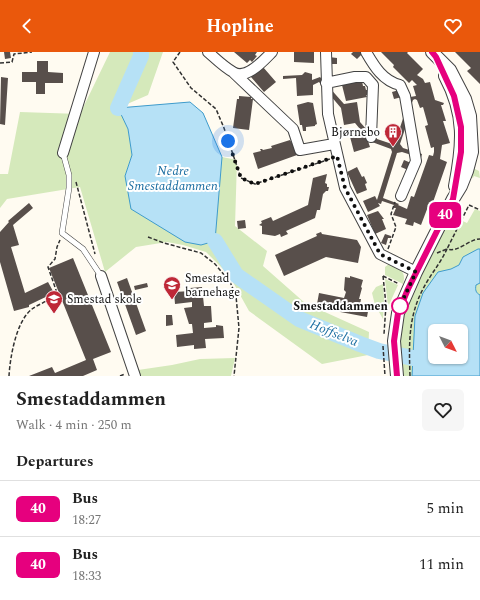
<!DOCTYPE html>
<meta charset="utf-8">
<style>
body{margin:0;font-family:Spectral,serif;background:#f6f6f6;color:#222;height:100vh;display:flex;flex-direction:column;font-size:15px;white-space:nowrap}
*{box-sizing:border-box;margin:0}
p{font-size:13px;color:#767676}
.icon{flex:none;width:22px;height:22px;fill:none;stroke:currentColor;stroke-width:2;stroke-linecap:round;stroke-linejoin:round}
.map{position:relative;height:324px;overflow:hidden}
.side{display:flex;flex-direction:column;background:#fff;flex:1}
.side>*{flex:none}
.badge{padding:0 8px;border-radius:6px;font-size:14px;line-height:26px}
.needle{width:26px;rotate:132deg}
.tools{position:absolute;left:428px;top:272px;display:grid;gap:8px}
.tools a{display:grid;place-items:center;width:40px;height:40px;border-radius:6px;background:#fff;box-shadow:0 1px 3px #0004;font-size:20px}
.you{position:absolute;width:20px;height:20px;margin:-10px;border:3px solid #fff;border-radius:50%;background:#1a73e8;box-shadow:0 0 0 6px #1a73e833}
.map>.badge{position:absolute;translate:-50% -50%;box-shadow:0 0 0 2px #fff}
h2{padding:0 16px;font-size:15px;line-height:36px}
.round{display:grid;place-items:center;flex:none;width:42px;height:42px;border-radius:6px;background:#f6f6f6}
.head{display:flex;align-items:center;justify-content:space-between;height:68px;padding:0 16px}
h1{font-size:19px;font-weight:700;line-height:30px}
ul{padding:0;list-style:none}
li{display:flex;align-items:center;gap:12px;height:56px;padding:0 16px;border-top:1px solid #e0e0e0}
li div{flex:1}
li b{display:block;font-size:15px}
li em{font-style:normal}
li .badge{min-width:44px;font-weight:700;text-align:center}
header{display:flex;justify-content:space-between;align-items:center;height:52px;padding:0 16px;background:#ea580c;color:#fff;font-size:18px;font-weight:700}
.map>svg:first-child{display:block}
.green{fill:#d5e9bb;fill-rule:evenodd}
.water{fill:#b6e1f6;stroke:#3e9bcc;fill-rule:evenodd}
.lines{fill:none;stroke-linecap:round;stroke-linejoin:round}
.river{stroke:#b6e1f6;stroke-width:16}
.building{fill:#584f4b;fill-rule:evenodd}
.service-casing{stroke:#424242;stroke-width:6}
.minor-casing{stroke:#424242;stroke-width:12}
.tertiary-casing{stroke:#424242;stroke-width:14}
.path{stroke:#313131;stroke-width:1.5;stroke-dasharray:4 2;stroke-linecap:butt}
.service{stroke:#fff;stroke-width:5}
.minor{stroke:#fff;stroke-width:10}
.tertiary{stroke:#fff;stroke-width:12}
.line-casing{stroke:#fff;stroke-width:9}
.line{stroke:#e6007e;stroke-width:6}
.walk{stroke:#0f0f0f;stroke-width:4;stroke-dasharray:0 7.2}
.stop-dot{fill:#fff;stroke:#e6007e;stroke-width:2}
.labels{text-anchor:middle;dominant-baseline:central;stroke-width:4;stroke-linejoin:round;paint-order:stroke}
.poi-label{font-size:12px;fill:#0f0f0f;stroke:#fff;text-anchor:start}
.stop-label{font-size:12px;font-weight:bold;fill:#0f0f0f;stroke:#fff;text-anchor:end}
.water-label{font-size:13px;font-style:italic;fill:#196ca0;stroke:#fff}
</style>
<header><svg class="icon" aria-label="back" viewBox="0 0 24 24"><path d="M15 5l-7 7 7 7"/></svg>Hopline<svg class="icon" aria-label="heart" viewBox="0 0 24 24"><path d="M12 20l-8-8c-3-5 5-10 8-4 3-6 11-1 8 4z"/></svg></header>
<div class="map">
<svg width="480" height="324" viewBox="0 0 480 324">
<rect width="100%" height="100%" fill="#fffbf1"/>
<path class="green" d="M 110,0 L 163,0 L 148,43 L 118,56 L 128,77 L 132,103 L 125,124 L 214,189 L 222,105 L 237,108 L 235,174 L 267,199 L 263,214 L 305,251 L 369,280 L 368,303 L 322,312 L 249,259 L 234,232 L 225,219 L 206,200 L 183,193 L 167,190 L 136,195 L 105,220 L 80,135 L 7,147 L 0,156 L 0,122 L 8,122 L 20,60 L 80,62 Z
M 473,116 L 479,119 L 480,126 L 474,124 L 473,126 L 471,125 L 447,173 L 452,164 L 467,171 L 475,157 L 480,159 L 480,324 L 400,324 L 397,288 L 406,251 L 431,204 L 430,203 ZM 435,279 L 461,279 L 461,305 L 435,305 Z
M 389,212 C 399,216 407,219 403,232 L 385,223 L 385,215 Z
M 385,227 L 398,233 L 388,255 Z
M 383,232 L 384,246 L 383,267 L 375,253 L 372,241 L 376,235 Z
M 235,306 L 231,324 L 141,324 L 138,318 L 172,313 L 200,307 Z"/>
<path class="water" d="M 190,50 L 203,61 L 222,105 L 215,189 L 201,193 L 185,190 L 131,157 L 125,124 L 132,103 L 128,77 L 118,56 Z
M 478,197 L 480,197 L 480,231 L 476,233 C 475,238 476,241 480,243 L 480,324 L 412,324 L 415,264 L 423,241 L 438,220 L 451,217 L 459,213 L 463,205 ZM 435,279 L 461,279 L 461,305 L 435,305 Z"/>
<g class="lines">
<path class="river" d="M 118,56 L 141,4 L 141,0
M 215,189 L 236,223 L 299,267 L 360,292 L 379,299 L 413,306"/>
</g>
<path class="building" d="M 4,0 L 10,0 L 11,6 L 5,7 Z
M 234,0 L 257,0 L 255,3 L 257,4 L 252,10 L 250,8 L 247,11 Z
M 294,0 L 314,0 L 314,11 L 294,10 Z
M 353,0 L 361,0 L 362,2 L 357,7 L 351,2 Z
M 381,0 L 408,0 L 407,1 L 423,17 L 417,23 L 423,27 L 425,31 L 430,30 L 435,48 L 444,51 L 443,53 L 441,53 L 446,69 L 443,69 L 450,91 L 442,93 L 440,107 L 447,110 L 432,153 L 429,152 L 421,173 L 414,170 L 413,174 L 405,172 L 407,167 L 393,163 L 396,156 L 394,156 L 394,153 L 382,149 L 381,152 L 378,151 L 380,154 L 368,160 L 363,149 L 375,144 L 377,148 L 392,100 L 391,97 L 372,90 L 367,86 L 370,95 L 354,100 L 349,81 L 360,77 L 355,71 L 344,73 L 341,56 L 319,30 L 313,33 L 313,43 L 297,44 L 296,26 L 283,27 L 283,24 L 302,23 L 305,20 L 312,22 L 312,28 L 320,25 L 344,52 L 357,50 L 360,70 L 374,86 L 392,92 L 395,91 L 410,45 L 416,44 L 413,34 L 417,33 L 412,28 L 409,31 L 393,15 L 394,13 ZM 415,47 L 417,48 L 420,56 L 423,55 L 428,73 L 425,74 L 431,96 L 434,95 L 434,100 L 433,104 L 429,103 L 414,145 L 411,144 L 407,157 L 398,153 L 399,152 L 383,146 L 397,101 L 402,100 L 421,106 L 422,102 L 403,96 L 400,92 L 411,59 L 409,59 L 413,48 Z
M 455,0 L 480,0 L 480,32 L 467,19 L 471,16 Z
M 329,5 L 337,6 L 337,12 L 329,12 Z
M 37,9 L 48,9 L 48,20 L 63,21 L 63,31 L 45,31 L 45,42 L 36,42 L 36,30 L 22,30 L 22,20 L 37,20 Z
M 263,15 L 276,30 L 264,40 L 251,25 Z
M 1,25 L 8,26 L 5,73 L 0,72 Z
M 362,29 L 363,34 L 365,34 L 366,38 L 367,38 L 368,43 L 366,43 L 367,45 L 346,49 L 342,33 Z
M 399,38 L 402,45 L 394,47 L 392,40 Z
M 239,44 L 251,45 L 251,47 L 253,47 L 249,78 L 233,76 L 237,47 L 239,47 Z
M 308,50 L 313,51 L 317,72 L 315,73 L 315,74 L 306,75 L 306,79 L 303,79 L 302,73 L 300,73 L 297,53 Z
M 290,88 L 298,101 L 296,102 L 297,103 L 258,117 L 253,101 L 261,99 L 260,97 L 262,97 L 263,98 L 272,96 L 271,94 Z
M 404,108 L 411,111 L 408,118 L 401,115 Z
M 357,115 L 362,125 L 364,124 L 367,131 L 365,132 L 367,138 L 357,142 L 347,120 Z
M 327,122 L 325,131 L 327,132 L 327,135 L 329,135 L 328,139 L 326,139 L 323,142 L 320,158 L 317,158 L 315,166 L 286,179 L 288,182 L 281,185 L 280,182 L 275,184 L 262,182 L 262,174 L 259,173 L 262,171 L 261,169 L 271,165 L 273,169 L 308,153 L 313,126 Z
M 29,151 L 33,156 L 13,173 L 19,193 L 11,195 L 25,241 L 48,230 L 54,241 L 29,253 L 29,255 L 14,259 L 0,210 L 0,180 L 9,170 L 8,169 Z
M 378,159 L 384,167 L 382,167 L 386,177 L 375,182 L 367,163 Z
M 245,168 L 246,176 L 238,177 L 237,169 Z
M 321,180 L 322,182 L 357,188 L 361,195 L 358,211 L 326,205 L 284,224 L 275,203 L 317,184 L 316,182 Z
M 385,182 L 391,184 L 391,186 L 388,186 L 386,193 L 381,191 Z
M 73,206 L 111,300 L 93,307 L 97,318 L 83,324 L 29,324 L 52,315 L 55,321 L 86,308 L 49,216 Z
M 350,224 L 363,228 L 361,235 L 362,236 L 359,247 L 361,247 L 360,253 L 369,254 L 367,265 L 335,259 L 336,256 L 317,252 L 319,241 L 344,246 L 346,240 L 344,238 L 345,225 L 350,226 Z
M 127,226 L 146,279 L 136,283 L 117,230 Z
M 147,231 L 148,235 L 135,238 L 134,234 Z
M 202,235 L 204,254 L 211,254 L 212,270 L 204,271 L 204,276 L 216,275 L 216,273 L 223,274 L 224,286 L 205,287 L 206,296 L 194,297 L 194,293 L 177,295 L 176,283 L 193,281 L 192,272 L 189,272 L 184,256 L 192,255 L 192,250 L 175,252 L 174,240 L 191,239 L 190,236 Z
M 166,263 L 172,263 L 173,273 L 166,274 Z"/>
<g class="lines">
<g class="service-casing">
<path id="service" d="M 63,101 L 69,123 L 69,136 L 62,181 L 83,197 L 101,224"/>
</g>
<g class="minor-casing">
<path id="minor" d="M 208,0 C 216,7 224,15 233,20 C 246,29 264,8 272,0
M 326,0 L 328,62 L 345,136 L 380,202 L 416,220
M 366,0 C 374,14 383,29 400,33 L 405,44 L 416,109 L 401,144
M 234,21 L 293,77 L 300,98 L 334,92
M 326,31 L 355,25 L 366,25 L 373,33 L 371,85
M 63,101 L 94,0
M 101,224 L 135,324"/>
</g>
<g class="tertiary-casing">
<path id="tertiary" d="M 445,24 C 466,63 463,93 455,134
M 397,324 L 394,289 L 398,261 L 416,220 L 453,147 L 461,134 L 467,119 L 472,100 L 470,64 L 465,47 L 450,18 L 432,0"/>
</g>
<path class="path" d="M 180,0 L 173,10 L 191,36 L 216,57 L 224,76 L 241,126 L 255,132 L 330,107
M 0,11 L 12,10 L 14,2 L 32,0
M 76,130 L 95,202
M 148,185 L 164,191 L 201,201 L 215,212 L 230,230 L 236,244 L 239,276 L 234,324
M 388,197 L 396,175 L 391,162 L 395,150
M 437,201 L 447,197 L 469,153 L 480,158
M 383,224 L 386,253 L 384,282
M 383,224 L 399,232
M 383,294 L 385,324
M 9,324 C 10,306 16,269 32,257 C 39,252 49,249 56,242 L 56,238 L 48,215 L 55,207 L 57,195 L 60,188
M 120,324 L 125,322
M 410,324 C 409,293 408,265 423,237 C 430,223 440,212 447,197 C 458,201 469,187 480,187"/>
<use href="#service" class="service"/>
<use href="#minor" class="minor"/>
<use href="#tertiary" class="tertiary"/>
</g>
<g class="lines">
<g class="line-casing">
<path id="line" d="M 397,324 L 394,289 L 398,261 L 408,237 L 453,147 L 461,100 L 461,75 L 454,44 L 436,5 L 432,0"/>
</g>
<use href="#line" class="line"/>
<path class="walk" d="M 228,89 L 241,126 L 255,132 L 337,104 L 345,136 L 380,202 L 416,220 L 400,254"/>
</g>
<defs>
<g id="building-pin" transform="scale(0.9)"><path d="M0 17L-7.5 6A9.5 9.5 0 1 1 7.5 6Z" fill="#be2837" stroke="#fff"/><path d="M-4-6H4V6H1V3H-1V6H-4ZM-2.5-4.3h1.7v1.8h-1.7ZM.8-4.3h1.7v1.8H.8ZM-2.5-1h1.7V.8h-1.7ZM.8-1h1.7V.8H.8Z" fill="#fff"/></g>
<g id="school-pin" transform="scale(0.9)"><path d="M0 17L-7.5 6A9.5 9.5 0 1 1 7.5 6Z" fill="#be2837" stroke="#fff"/><path d="M0-5L7-2L0 1L-7-2ZM-4 1L0 2.5L4 1V4Q0 6-4 4Z" fill="#fff"/></g>
</defs>
<g fill-rule="evenodd">
<use href="#building-pin" x="393" y="80"/>
<use href="#school-pin" x="172" y="233"/>
<use href="#school-pin" x="54" y="247"/>
</g>
<circle class="stop-dot" cx="400" cy="254" r="8"/>
<g class="labels">
<g class="poi-label">
<text x="380" y="80" text-anchor="end">Bjørnebo</text>
<text x="185" y="226">Smestad<tspan x="185" dy="14">barnehage</tspan></text>
<text x="67" y="247">Smestad skole</text>
</g>
<g class="stop-label">
<text x="388" y="254">Smestaddammen</text>
</g>
<g class="water-label">
<text x="173" y="119">Nedre<tspan x="173" dy="15">Smestaddammen</tspan></text>
<text transform="translate(334 281) rotate(22)">Hoffselva</text>
</g>
</g>
</svg>
<div class="tools">
<a><svg class="needle" viewBox="-14 -14 28 28"><path d="M0-13l5 13h-10z" fill="#e53935"/><path d="M0 13l5-13h-10z" fill="#767676"/></svg></a>
</div>
<div class="you" style="left:228px;top:89px"></div>
<b class="badge" style="left:445px;top:163px;background:#e6007e;color:#fff">40</b>
</div>
<section class="side">
<div class="head"><div><h1>Smestaddammen</h1><p>Walk · 4 min · 250 m</p></div><a class="round"><svg class="icon" aria-label="heart" viewBox="0 0 24 24"><path d="M12 20l-8-8c-3-5 5-10 8-4 3-6 11-1 8 4z"/></svg></a></div>
<h2>Departures</h2>
<ul>
<li><span class="badge" style="background:#e6007e;color:#fff">40</span><div><b>Bus</b><p>18:27</p></div><em>5 min</em></li>
<li><span class="badge" style="background:#e6007e;color:#fff">40</span><div><b>Bus</b><p>18:33</p></div><em>11 min</em></li>
</ul>
</section>
